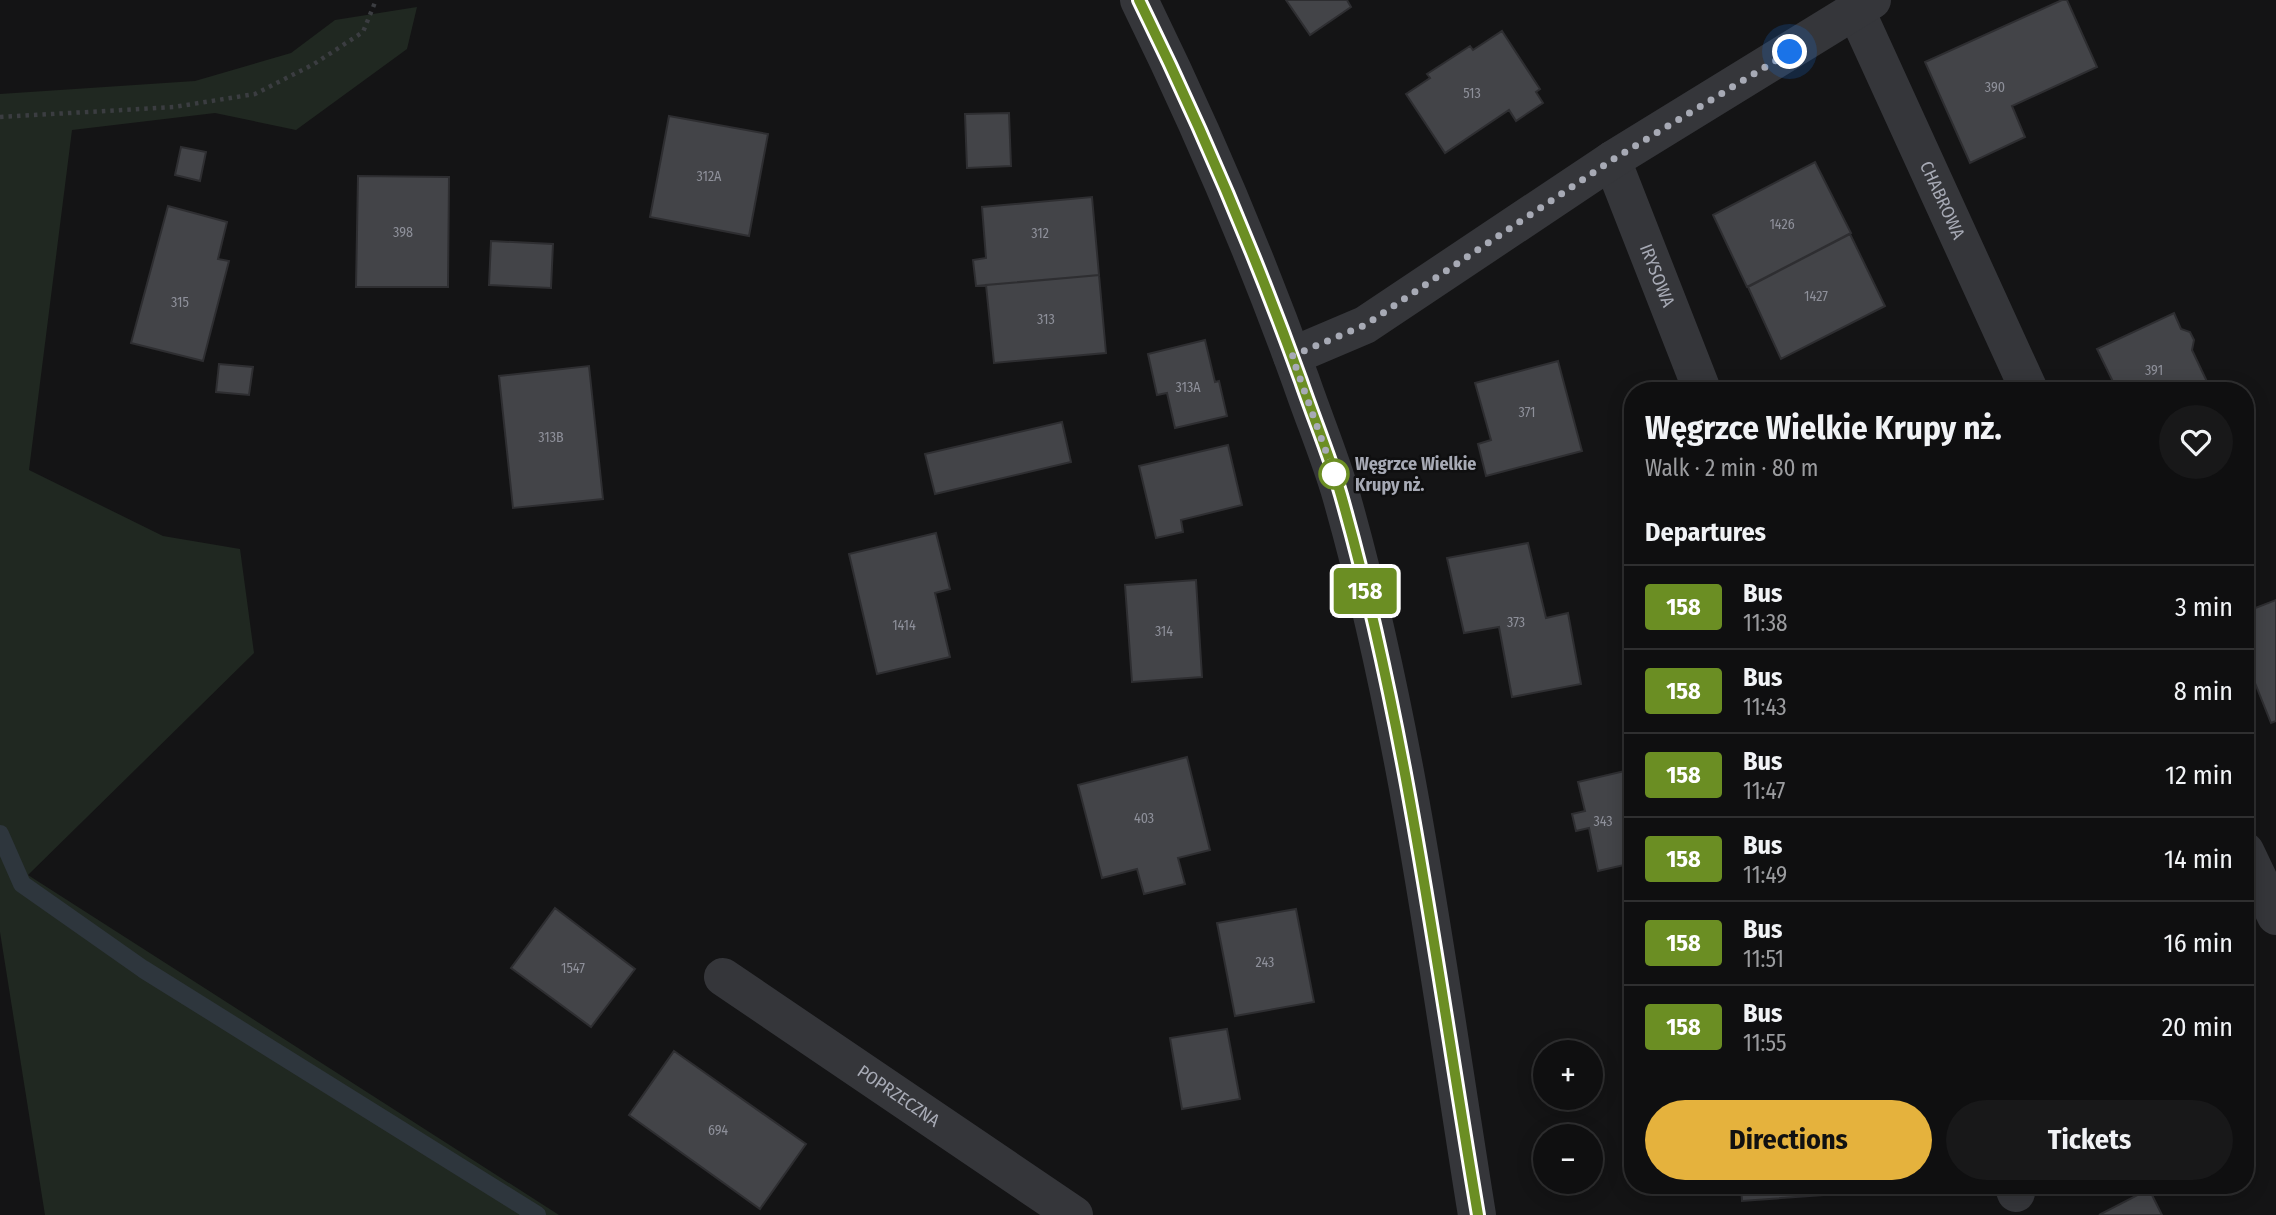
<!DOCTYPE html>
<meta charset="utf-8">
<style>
body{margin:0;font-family:"Fira Sans Condensed",sans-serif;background:#181819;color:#f1f3f6;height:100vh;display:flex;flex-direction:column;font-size:26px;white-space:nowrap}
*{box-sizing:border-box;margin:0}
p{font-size:23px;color:#9b9c9f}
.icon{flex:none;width:38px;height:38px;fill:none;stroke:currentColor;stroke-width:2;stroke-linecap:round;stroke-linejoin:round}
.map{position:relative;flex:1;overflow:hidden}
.sheet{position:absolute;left:1624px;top:382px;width:630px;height:812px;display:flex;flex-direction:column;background:#0f0f10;border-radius:28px;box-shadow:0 4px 18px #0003,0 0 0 2px #2f2f30}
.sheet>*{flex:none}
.badge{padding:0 14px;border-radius:5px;font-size:24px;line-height:46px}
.controls{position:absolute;left:1533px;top:1040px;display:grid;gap:14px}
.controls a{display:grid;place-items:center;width:70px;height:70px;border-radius:50%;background:#0f0f10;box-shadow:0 4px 18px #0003,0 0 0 2px #2f2f30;font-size:35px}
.you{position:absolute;width:35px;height:35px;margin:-18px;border:5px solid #fff;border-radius:50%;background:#1a73e8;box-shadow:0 0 0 10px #1a73e833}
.map>.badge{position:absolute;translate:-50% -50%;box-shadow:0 0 0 4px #fff}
h2{padding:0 21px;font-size:26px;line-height:63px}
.round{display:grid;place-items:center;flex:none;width:74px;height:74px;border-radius:37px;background:#181819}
.summary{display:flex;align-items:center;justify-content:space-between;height:119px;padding:0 21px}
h1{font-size:33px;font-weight:700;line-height:52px}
.action{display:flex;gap:14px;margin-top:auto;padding:14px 21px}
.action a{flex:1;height:80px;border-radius:42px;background:#e5b23d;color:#111;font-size:28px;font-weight:700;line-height:80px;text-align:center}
.action a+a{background:#181819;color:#f1f3f6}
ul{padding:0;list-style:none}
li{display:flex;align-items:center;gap:21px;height:84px;padding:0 21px;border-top:2px solid #2f2f30}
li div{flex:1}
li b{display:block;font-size:26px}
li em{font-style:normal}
li .badge{min-width:77px;font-weight:700;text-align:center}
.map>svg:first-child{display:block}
.green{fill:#202821}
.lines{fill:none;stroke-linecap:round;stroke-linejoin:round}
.stream{stroke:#2e363d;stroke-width:18}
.building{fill:#434448;stroke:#2e2e31;stroke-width:2}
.path{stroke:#3b3d41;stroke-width:4.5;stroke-dasharray:3.5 5;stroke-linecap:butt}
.minor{stroke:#35363a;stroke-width:38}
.line-casing{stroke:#fff;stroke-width:16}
.line{stroke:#6b8e23;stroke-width:10}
.walk{stroke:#a7aab5;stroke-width:7;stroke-dasharray:0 12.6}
.stop-dot{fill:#fff;stroke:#6b8e23;stroke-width:3.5}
.labels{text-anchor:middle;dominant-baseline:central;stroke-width:5;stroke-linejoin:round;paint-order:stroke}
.number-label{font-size:14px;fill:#8e909a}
.street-label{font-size:18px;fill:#a7aab5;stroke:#0f0f10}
.stop-label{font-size:18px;font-weight:bold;fill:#a7aab5;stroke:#0f0f10;text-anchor:start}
</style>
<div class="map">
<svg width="2276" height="1215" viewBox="0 0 2276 1215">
<rect width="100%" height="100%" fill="#141415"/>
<path class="green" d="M 417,7 L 407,49 L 296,130 L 215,113 L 72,130 L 29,470 L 163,536 L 240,549 L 254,653 L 28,875 L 559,1215 L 45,1215 L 0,932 L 0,94 L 195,81 L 291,53 L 335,20 Z"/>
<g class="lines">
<path class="stream" d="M 0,834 L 22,884 L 143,969 L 537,1215"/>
</g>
<path class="building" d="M 1286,0 L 1347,0 L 1351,7 L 1310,35 Z
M 2062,0 L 2067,0 L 2097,67 L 2012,106 L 2025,137 L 1970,163 L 1925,62 Z
M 1502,31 L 1540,89 L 1536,92 L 1543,103 L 1516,121 L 1509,110 L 1445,153 L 1406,94 L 1430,78 L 1427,74 L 1470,46 L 1473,50 Z
M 1009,113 L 1011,166 L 967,168 L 965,114 Z
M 669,116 L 768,134 L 749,236 L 650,217 Z
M 181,147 L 206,152 L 200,181 L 175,175 Z
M 1815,162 L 1851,233 L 1747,287 L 1713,215 Z
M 358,176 L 449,177 L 448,287 L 356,287 Z
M 1092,197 L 1099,275 L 976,286 L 973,260 L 986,258 L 982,207 Z
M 168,206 L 227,222 L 218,259 L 229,261 L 203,361 L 131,343 Z
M 1850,234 L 1885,306 L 1781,359 L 1748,287 Z
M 491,241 L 553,244 L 551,288 L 489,285 Z
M 1099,275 L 1106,353 L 994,363 L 986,285 Z
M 2174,313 L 2181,329 L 2190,332 L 2194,340 L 2192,350 L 2211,390 L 2117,390 L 2097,349 Z
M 1205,340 L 1215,382 L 1219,381 L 1227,416 L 1175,428 L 1167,393 L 1157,395 L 1148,354 Z
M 1558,361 L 1582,451 L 1486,476 L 1478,444 L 1491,440 L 1475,383 Z
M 219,364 L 253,367 L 249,395 L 216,392 Z
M 589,366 L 603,499 L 513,508 L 499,376 Z
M 1062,422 L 1071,462 L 935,494 L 925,454 Z
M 1228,445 L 1242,505 L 1181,520 L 1183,532 L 1156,538 L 1139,466 Z
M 936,533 L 950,589 L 935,593 L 950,657 L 877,674 L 849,554 Z
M 1528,543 L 1546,618 L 1568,613 L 1581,684 L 1512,697 L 1499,627 L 1464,633 L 1447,558 Z
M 1196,580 L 1202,677 L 1132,682 L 1125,585 Z
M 2276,600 L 2276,721 L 2271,723 L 2245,658 L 2245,612 Z
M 1187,757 L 1210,850 L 1178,858 L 1185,884 L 1144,894 L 1137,869 L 1102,878 L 1078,785 Z
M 1633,769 L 1633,863 L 1598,871 L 1589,828 L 1576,831 L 1572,814 L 1585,811 L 1578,782 Z
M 555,908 L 635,969 L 591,1027 L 511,968 Z
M 1296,909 L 1314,1002 L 1235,1016 L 1217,923 Z
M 1227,1029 L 1240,1099 L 1182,1109 L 1170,1038 Z
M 674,1051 L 806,1144 L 760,1209 L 629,1115 Z
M 1741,1185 L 1850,1185 L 1851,1193 L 1742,1201 Z
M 2149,1189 L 2162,1215 L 2099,1215 Z"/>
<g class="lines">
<path class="path" d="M 0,117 L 174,107 L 255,94 L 314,64 L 363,32 L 376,0"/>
<g class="minor">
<path d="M 1139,0 C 1200,124 1254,251 1301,381 C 1314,419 1330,457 1341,495 C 1408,730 1438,974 1477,1215"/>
<path id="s1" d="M 1856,11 L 2029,390"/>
<path id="s2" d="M 1612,160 L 1702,390"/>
<path d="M 1292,356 L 1365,325 L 1612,160 L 1872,0"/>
<path d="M 2245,851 L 2276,916"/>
<path id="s3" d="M 723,977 L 1074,1215"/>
<path d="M 2013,1185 L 2016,1193"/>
</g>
</g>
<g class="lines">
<g class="line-casing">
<path id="line" d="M 1139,0 C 1200,124 1254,251 1301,381 C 1314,419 1330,457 1341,495 C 1408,731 1437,974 1478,1215"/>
</g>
<use href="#line" class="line"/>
<path class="walk" d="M 1334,474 L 1292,356 L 1365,325 L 1612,160 L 1790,52"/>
</g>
<circle class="stop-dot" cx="1334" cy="474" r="14"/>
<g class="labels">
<g class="number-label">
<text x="1995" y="87">390</text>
<text x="1472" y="93">513</text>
<text x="709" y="176">312A</text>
<text x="1782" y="224">1426</text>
<text x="403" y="232">398</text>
<text x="1040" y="233">312</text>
<text x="1816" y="296">1427</text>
<text x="180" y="302">315</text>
<text x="1046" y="319">313</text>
<text x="2154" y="370">391</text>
<text x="1188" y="387">313A</text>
<text x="1527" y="412">371</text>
<text x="551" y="437">313B</text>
<text x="1516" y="622">373</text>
<text x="904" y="625">1414</text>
<text x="1164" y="631">314</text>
<text x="1144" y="818">403</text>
<text x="1603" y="821">343</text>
<text x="1265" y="962">243</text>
<text x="573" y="968">1547</text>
<text x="718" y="1130">694</text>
</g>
<g class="street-label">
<text stroke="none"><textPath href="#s1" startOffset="208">CHABROWA</textPath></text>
<text stroke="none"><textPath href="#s2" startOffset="124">IRYSOWA</textPath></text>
<text stroke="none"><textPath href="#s3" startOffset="212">POPRZECZNA</textPath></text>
</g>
<g class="stop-label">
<text x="1355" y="464">Węgrzce Wielkie<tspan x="1355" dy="21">Krupy nż.</tspan></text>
</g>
</g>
</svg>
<div class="controls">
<a>+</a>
<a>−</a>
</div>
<div class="you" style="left:1790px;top:52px"></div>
<b class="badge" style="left:1365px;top:591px;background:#6b8e23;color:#fff">158</b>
<section class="sheet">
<div class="summary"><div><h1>Węgrzce Wielkie Krupy nż.</h1><p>Walk · 2 min · 80 m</p></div><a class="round"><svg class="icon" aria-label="heart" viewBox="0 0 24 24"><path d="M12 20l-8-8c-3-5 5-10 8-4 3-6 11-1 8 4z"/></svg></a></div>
<h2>Departures</h2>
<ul>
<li><span class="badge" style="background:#6b8e23;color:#fff">158</span><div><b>Bus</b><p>11:38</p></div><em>3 min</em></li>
<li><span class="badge" style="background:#6b8e23;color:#fff">158</span><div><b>Bus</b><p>11:43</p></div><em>8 min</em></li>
<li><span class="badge" style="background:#6b8e23;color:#fff">158</span><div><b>Bus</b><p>11:47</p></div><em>12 min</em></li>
<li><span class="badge" style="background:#6b8e23;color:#fff">158</span><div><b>Bus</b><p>11:49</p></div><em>14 min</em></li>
<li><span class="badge" style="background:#6b8e23;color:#fff">158</span><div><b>Bus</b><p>11:51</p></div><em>16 min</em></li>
<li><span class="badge" style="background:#6b8e23;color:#fff">158</span><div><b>Bus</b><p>11:55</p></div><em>20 min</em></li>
</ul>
<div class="action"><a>Directions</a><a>Tickets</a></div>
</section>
</div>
